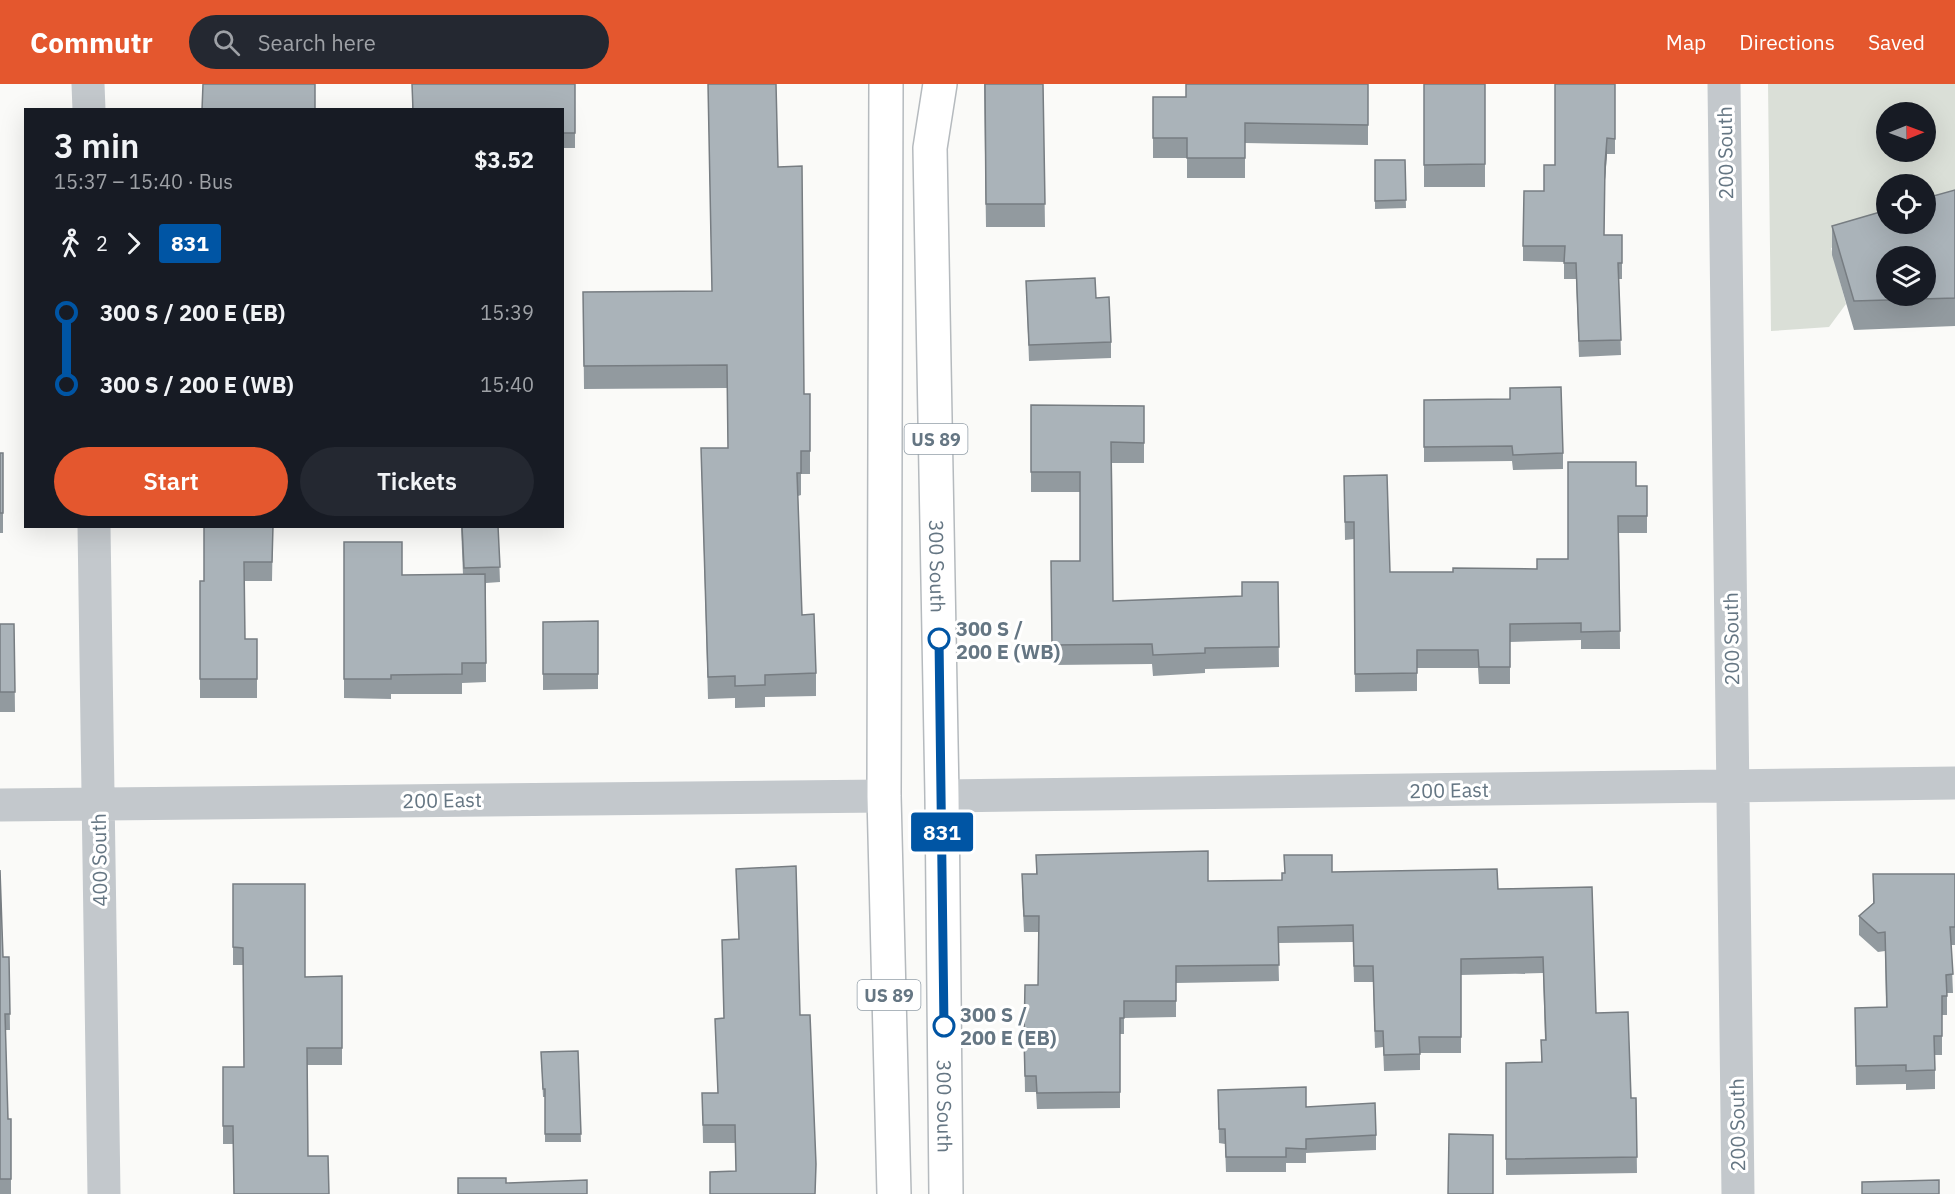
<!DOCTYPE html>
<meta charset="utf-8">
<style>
body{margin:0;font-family:"IBM Plex Sans",sans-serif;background:#242831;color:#f1f3f6;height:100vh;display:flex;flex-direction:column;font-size:22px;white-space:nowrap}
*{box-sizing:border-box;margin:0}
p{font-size:20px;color:#9ea1a6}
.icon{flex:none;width:33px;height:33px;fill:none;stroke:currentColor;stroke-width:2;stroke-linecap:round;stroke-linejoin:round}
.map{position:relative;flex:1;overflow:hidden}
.panel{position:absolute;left:24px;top:24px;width:540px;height:420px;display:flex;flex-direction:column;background:#171b24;border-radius:0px;box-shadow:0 6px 24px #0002}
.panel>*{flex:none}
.badge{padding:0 12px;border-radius:4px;font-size:21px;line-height:39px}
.needle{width:39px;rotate:89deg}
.fabs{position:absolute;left:1876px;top:18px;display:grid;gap:12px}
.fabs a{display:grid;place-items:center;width:60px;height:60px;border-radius:50%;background:#171b24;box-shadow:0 6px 24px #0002;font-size:30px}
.map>.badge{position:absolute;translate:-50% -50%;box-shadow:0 0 0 3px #fff}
.legs{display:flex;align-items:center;gap:9px;height:66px;padding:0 30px;font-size:20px}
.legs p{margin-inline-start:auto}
.headline{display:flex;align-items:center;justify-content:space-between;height:102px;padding:0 30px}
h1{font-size:33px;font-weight:600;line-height:45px}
.primary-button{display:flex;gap:12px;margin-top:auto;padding:12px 30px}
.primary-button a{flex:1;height:69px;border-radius:36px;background:#e4572e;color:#fff;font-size:24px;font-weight:600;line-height:69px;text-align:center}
.primary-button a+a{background:#242831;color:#f1f3f6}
ul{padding:0 30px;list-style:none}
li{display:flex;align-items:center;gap:21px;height:72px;font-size:22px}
li i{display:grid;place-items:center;width:9px;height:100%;margin:0 8px;background:currentColor}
li i::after{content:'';width:15px;height:15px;margin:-8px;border:4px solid;border-radius:50%;background:#171b24}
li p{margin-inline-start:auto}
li:first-child i{background:linear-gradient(#0000 50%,currentColor 0)}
li:last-child i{background:linear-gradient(currentColor 50%,#0000 0)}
header{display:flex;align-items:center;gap:36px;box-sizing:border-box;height:84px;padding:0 30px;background:#e4572e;color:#fff}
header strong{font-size:28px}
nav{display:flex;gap:33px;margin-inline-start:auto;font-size:21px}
.search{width:420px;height:54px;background:#242831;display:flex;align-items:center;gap:15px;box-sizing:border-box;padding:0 21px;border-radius:33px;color:#9ea1a6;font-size:22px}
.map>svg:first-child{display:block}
.green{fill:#dadfd7;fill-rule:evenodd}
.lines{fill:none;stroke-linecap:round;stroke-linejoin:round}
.major-casing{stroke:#b5babe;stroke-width:36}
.minor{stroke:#c3c8cc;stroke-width:33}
.major{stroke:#fff;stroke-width:33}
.wall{fill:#929a9f}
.shaded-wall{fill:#777d82}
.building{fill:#aab3b9;stroke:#777d82;stroke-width:1.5;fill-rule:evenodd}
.line-1-casing{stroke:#fff;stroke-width:14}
.line-1{stroke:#0055a4;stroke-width:9}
.stop-1-dot{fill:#fff;stroke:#0055a4;stroke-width:3}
.labels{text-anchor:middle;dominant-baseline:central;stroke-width:6;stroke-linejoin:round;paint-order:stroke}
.shield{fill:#fff;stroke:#939fa8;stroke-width:1.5}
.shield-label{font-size:18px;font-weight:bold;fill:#657683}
.street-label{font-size:20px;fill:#657683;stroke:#fff}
.stop-label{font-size:20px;font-weight:bold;fill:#657683;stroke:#fff;text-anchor:start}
</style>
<header>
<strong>Commutr</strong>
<div class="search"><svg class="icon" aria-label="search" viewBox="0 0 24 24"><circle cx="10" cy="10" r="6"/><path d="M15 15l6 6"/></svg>Search here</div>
<nav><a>Map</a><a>Directions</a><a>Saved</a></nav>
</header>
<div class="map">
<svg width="1955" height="1110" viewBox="0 0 1955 1110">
<rect width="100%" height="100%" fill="#fafaf8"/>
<path class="green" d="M 1768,0 L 1955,0 L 1955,134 L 1831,164 L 1846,220 L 1829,243 L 1771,247 ZM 1887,28 L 1926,28 L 1926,68 L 1887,68 ZM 1887,100 L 1926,100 L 1926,140 L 1887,140 Z"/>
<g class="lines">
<g class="major-casing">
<g id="major">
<path d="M 886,0 L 884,712 L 894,1110"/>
<path id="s1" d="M 940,0 L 930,64 L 942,712 L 946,1110"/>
</g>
</g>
<path class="minor" d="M 88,0 L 89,26
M 1724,0 L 1738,1110
M 94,442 L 104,1110
M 942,712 L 1955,699
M 0,721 L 884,712"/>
<use href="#major" class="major"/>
</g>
<path class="wall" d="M 412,0 L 575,0 L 575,64 L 562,64 L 562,26 L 412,26 Z
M 708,0 L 778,83 L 804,310 L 810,310 L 810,390 L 801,390 L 801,411 L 798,412 L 802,531 L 816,589 L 816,612 L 765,613 L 765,623 L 735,624 L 735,614 L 708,615 L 701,364 L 728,364 L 727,304 L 584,305 L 583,208 L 712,207 Z
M 984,0 L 1043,0 L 1045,143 L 986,143 Z
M 1368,0 L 1368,61 L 1245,59 L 1245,94 L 1187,94 L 1187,74 L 1153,74 L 1153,13 L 1186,13 Z
M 1424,0 L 1485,0 L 1485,103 L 1424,103 Z
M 1615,0 L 1615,70 L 1607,70 L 1605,96 L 1604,151 L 1622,151 L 1622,195 L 1619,195 L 1621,271 L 1579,273 L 1576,195 L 1564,195 L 1564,178 L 1523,177 L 1523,162 L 1544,107 L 1555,81 Z
M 1375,76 L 1405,76 L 1406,124 L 1375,125 Z
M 1955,106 L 1955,242 L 1854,246 L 1832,171 L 1832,142 Z
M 1026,197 L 1096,214 L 1111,258 L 1111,274 L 1029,277 Z
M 1424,316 L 1563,369 L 1563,385 L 1513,386 L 1512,377 L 1424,378 Z
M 1031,321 L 1144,322 L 1144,379 L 1112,379 L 1113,517 L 1242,512 L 1278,498 L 1279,583 L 1205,585 L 1205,589 L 1153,592 L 1152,580 L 1052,581 L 1051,477 L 1080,477 L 1080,408 L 1031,408 Z
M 0,369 L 3,369 L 3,449 L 0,449 Z
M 1344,392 L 1390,488 L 1453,488 L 1537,485 L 1568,475 L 1636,402 L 1647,402 L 1647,449 L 1619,449 L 1620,565 L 1581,565 L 1581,556 L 1510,558 L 1510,600 L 1479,600 L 1478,584 L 1417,584 L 1417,607 L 1355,608 L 1354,455 L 1345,456 Z
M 273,442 L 272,497 L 244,497 L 245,555 L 257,555 L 257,614 L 200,614 L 200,497 L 204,497 Z
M 461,442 L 498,442 L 500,498 L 486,499 L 486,598 L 462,599 L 462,610 L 391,610 L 391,615 L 344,614 L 344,458 L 402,491 L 463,491 Z
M 598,537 L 598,605 L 543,606 L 543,538 Z
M 0,540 L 14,540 L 15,628 L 0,628 Z
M 1036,771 L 1208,797 L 1282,796 L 1332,788 L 1498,805 L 1596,929 L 1631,1014 L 1636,1014 L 1637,1089 L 1506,1091 L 1506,979 L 1541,978 L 1545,956 L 1543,889 L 1461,891 L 1461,969 L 1420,969 L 1420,986 L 1384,987 L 1383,963 L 1375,964 L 1373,898 L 1354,898 L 1353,858 L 1278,859 L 1279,897 L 1176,899 L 1176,933 L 1124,934 L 1124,950 L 1120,950 L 1120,1024 L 1037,1025 L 1036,1008 L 1025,1008 L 1024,953 L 1038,901 L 1039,848 L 1024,848 L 1022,806 L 1022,790 L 1036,790 Z
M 736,785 L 800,931 L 816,1080 L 815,1110 L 710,1110 L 736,1087 L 735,1059 L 703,1059 L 702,1009 L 718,1009 L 715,935 L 724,934 L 722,856 L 739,855 Z
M 0,786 L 3,873 L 9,873 L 10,946 L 5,946 L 8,1035 L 11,1035 L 11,1110 L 0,1110 Z
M 1873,790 L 1955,790 L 1955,861 L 1951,861 L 1953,909 L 1947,909 L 1947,931 L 1942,931 L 1942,971 L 1935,971 L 1935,1005 L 1906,1006 L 1906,1000 L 1856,1001 L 1855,924 L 1886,923 L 1885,867 L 1878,868 L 1859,851 L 1859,832 L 1873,819 Z
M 233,800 L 305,893 L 342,892 L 342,981 L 307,981 L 308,1072 L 329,1110 L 233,1060 L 223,1060 L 223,983 L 244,983 L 243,881 L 233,881 Z
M 578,967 L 581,1058 L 545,1058 L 545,1013 L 543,1013 L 541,968 Z
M 1218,1006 L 1306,1023 L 1376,1051 L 1376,1066 L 1306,1069 L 1306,1079 L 1286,1079 L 1286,1088 L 1226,1088 L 1225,1060 L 1219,1059 Z"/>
<path class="shaded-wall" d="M 1607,54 L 1607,70 L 1605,96 L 1605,80 Z"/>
<path class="building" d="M 203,0 L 315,0 L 315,26 L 202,26 Z
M 412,0 L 575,0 L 575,49 L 562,49 L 562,26 L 413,26 Z
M 708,0 L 776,0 L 778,83 L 802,82 L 804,310 L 810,310 L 810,367 L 801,367 L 801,389 L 797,389 L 802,531 L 814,530 L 816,589 L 765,591 L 765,601 L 735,602 L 735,592 L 708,593 L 701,364 L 728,364 L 727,281 L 584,282 L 583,208 L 712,207 Z
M 985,0 L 1043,0 L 1045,120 L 986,120 Z
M 1186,0 L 1368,0 L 1368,41 L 1245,39 L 1245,74 L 1187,74 L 1187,54 L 1153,54 L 1153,13 L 1186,13 Z
M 1424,0 L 1485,0 L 1485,80 L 1424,81 Z
M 1555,0 L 1615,0 L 1615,55 L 1607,54 L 1605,80 L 1604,151 L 1622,151 L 1622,179 L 1618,179 L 1621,256 L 1579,257 L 1576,179 L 1564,179 L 1565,162 L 1523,162 L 1524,107 L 1544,107 L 1544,81 L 1555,81 Z
M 1375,76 L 1405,76 L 1406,116 L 1375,117 Z
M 1955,106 L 1955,214 L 1854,217 L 1832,142 L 1887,126 L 1887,140 L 1926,140 L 1926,114 ZM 1887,172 L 1926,172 L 1926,212 L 1887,212 Z
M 1095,194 L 1096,214 L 1109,213 L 1111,258 L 1029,261 L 1026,197 Z
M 1561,303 L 1563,369 L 1513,371 L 1512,362 L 1424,363 L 1424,316 L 1510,315 L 1510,304 Z
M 1031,321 L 1144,322 L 1144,359 L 1111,358 L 1113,517 L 1242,512 L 1242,498 L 1278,498 L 1279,563 L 1205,564 L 1205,569 L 1153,571 L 1152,560 L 1052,561 L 1051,477 L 1080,477 L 1080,388 L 1031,388 Z
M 0,369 L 3,369 L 3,429 L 0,429 Z
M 1568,378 L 1636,378 L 1636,402 L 1647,402 L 1647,432 L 1618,432 L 1620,547 L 1581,548 L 1581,539 L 1510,540 L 1510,583 L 1479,583 L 1478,566 L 1417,566 L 1417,589 L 1355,590 L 1354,438 L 1345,438 L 1344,392 L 1387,391 L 1390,488 L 1453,488 L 1453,484 L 1537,485 L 1537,475 L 1568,475 Z
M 204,442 L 273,442 L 272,478 L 244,478 L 245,555 L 257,555 L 257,595 L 200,595 L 200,497 L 204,497 Z
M 462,442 L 498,442 L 500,483 L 464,484 Z
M 344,458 L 402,458 L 402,491 L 485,490 L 486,579 L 462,579 L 462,590 L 391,591 L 391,595 L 344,595 Z
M 598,537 L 598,590 L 543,590 L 543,538 Z
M 0,540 L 14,540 L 15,608 L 0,608 Z
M 1208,767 L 1208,797 L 1282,796 L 1282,789 L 1285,789 L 1284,771 L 1332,771 L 1332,788 L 1497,785 L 1498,805 L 1592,803 L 1596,929 L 1628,928 L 1631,1014 L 1636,1014 L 1637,1073 L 1506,1075 L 1506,979 L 1542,978 L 1541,956 L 1546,956 L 1543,873 L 1461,875 L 1461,953 L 1419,953 L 1420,970 L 1384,971 L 1383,947 L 1375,947 L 1373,882 L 1354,882 L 1353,841 L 1278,843 L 1279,881 L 1176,882 L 1176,917 L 1124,917 L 1124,934 L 1120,934 L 1120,1008 L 1037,1009 L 1036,992 L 1025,992 L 1024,953 L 1025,901 L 1038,901 L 1039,832 L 1024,832 L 1022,790 L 1037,790 L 1036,771 Z
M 796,782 L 800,931 L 810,931 L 816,1080 L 815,1110 L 710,1110 L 710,1088 L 736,1087 L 735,1041 L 703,1041 L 702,1009 L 718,1009 L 715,935 L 724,934 L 722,856 L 739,855 L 736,785 Z
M 0,786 L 3,873 L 9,873 L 10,930 L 5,930 L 8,1035 L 11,1035 L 11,1095 L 0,1095 Z
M 1873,790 L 1955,790 L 1955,843 L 1950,843 L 1953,890 L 1946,891 L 1947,912 L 1942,912 L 1942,952 L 1934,952 L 1935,986 L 1906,987 L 1906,981 L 1856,982 L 1855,924 L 1887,923 L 1885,848 L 1878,849 L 1859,832 L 1874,819 Z
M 233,800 L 305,800 L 305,893 L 342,892 L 342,964 L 307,964 L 308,1072 L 328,1072 L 329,1110 L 234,1110 L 233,1042 L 223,1042 L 223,983 L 244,983 L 243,864 L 233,863 Z
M 578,967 L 581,1050 L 545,1050 L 545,1005 L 543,1005 L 541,968 Z
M 1306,1003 L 1306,1023 L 1375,1019 L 1376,1051 L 1306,1055 L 1306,1065 L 1286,1064 L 1286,1073 L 1226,1073 L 1225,1045 L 1219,1045 L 1218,1006 Z
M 1449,1050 L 1493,1051 L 1493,1110 L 1448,1110 Z
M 458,1094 L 506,1094 L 506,1099 L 587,1096 L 587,1110 L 458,1110 Z
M 1939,1096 L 1939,1110 L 1862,1110 L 1862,1098 Z"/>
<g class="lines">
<g class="line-1-casing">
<path id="line-1" d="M 939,555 L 944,942"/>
</g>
<use href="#line-1" class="line-1"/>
</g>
<g class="stop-1-dot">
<circle cx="939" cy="555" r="10"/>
<circle cx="944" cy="942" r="10"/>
</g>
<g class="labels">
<g class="shield">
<rect x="904.5" y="340" width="63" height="30" rx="4.5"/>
<rect x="857.5" y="896" width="63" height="30" rx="4.5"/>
</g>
<g class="shield-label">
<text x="936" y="355">US 89</text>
<text x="889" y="911">US 89</text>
</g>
<g class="street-label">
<text transform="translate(1725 69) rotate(-91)">200 South</text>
<text stroke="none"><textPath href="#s1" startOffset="483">300 South</textPath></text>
<text transform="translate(1731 555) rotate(-91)">200 South</text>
<text transform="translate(1449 706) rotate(-1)">200 East</text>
<text transform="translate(442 716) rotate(-1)">200 East</text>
<text transform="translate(99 776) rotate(-91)">400 South</text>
<text stroke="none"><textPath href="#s1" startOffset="1023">300 South</textPath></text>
<text transform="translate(1737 1041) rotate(-91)">200 South</text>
</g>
<g class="stop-label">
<text x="956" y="544">300 S /<tspan x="956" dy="23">200 E (WB)</tspan></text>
<text x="960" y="930">300 S /<tspan x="960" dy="23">200 E (EB)</tspan></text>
</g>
</g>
</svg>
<div class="fabs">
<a><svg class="needle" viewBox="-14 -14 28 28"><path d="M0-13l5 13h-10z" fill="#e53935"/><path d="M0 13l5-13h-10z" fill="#9ea1a6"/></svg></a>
<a><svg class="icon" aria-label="locate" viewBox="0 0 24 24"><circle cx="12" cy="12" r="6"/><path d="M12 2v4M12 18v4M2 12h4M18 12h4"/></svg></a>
<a><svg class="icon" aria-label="layers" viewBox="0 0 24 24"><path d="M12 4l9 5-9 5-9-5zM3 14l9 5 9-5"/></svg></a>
</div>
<b class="badge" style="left:942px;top:748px;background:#0055a4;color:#fff">831</b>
<section class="panel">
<div class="headline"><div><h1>3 min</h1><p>15:37 – 15:40 · Bus</p></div><b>$3.52</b></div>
<div class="legs"><svg class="icon" aria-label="walk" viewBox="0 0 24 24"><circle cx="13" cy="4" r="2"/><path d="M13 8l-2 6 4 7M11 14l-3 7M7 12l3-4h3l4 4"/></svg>2<svg class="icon" aria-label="forward" viewBox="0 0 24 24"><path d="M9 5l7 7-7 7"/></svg><b class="badge" style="background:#0055a4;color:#fff">831</b></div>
<ul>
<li><i style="color:#0055a4"></i><b>300 S / 200 E (EB)</b><p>15:39</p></li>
<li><i style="color:#0055a4"></i><b>300 S / 200 E (WB)</b><p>15:40</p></li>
</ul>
<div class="primary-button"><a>Start</a><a>Tickets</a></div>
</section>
</div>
